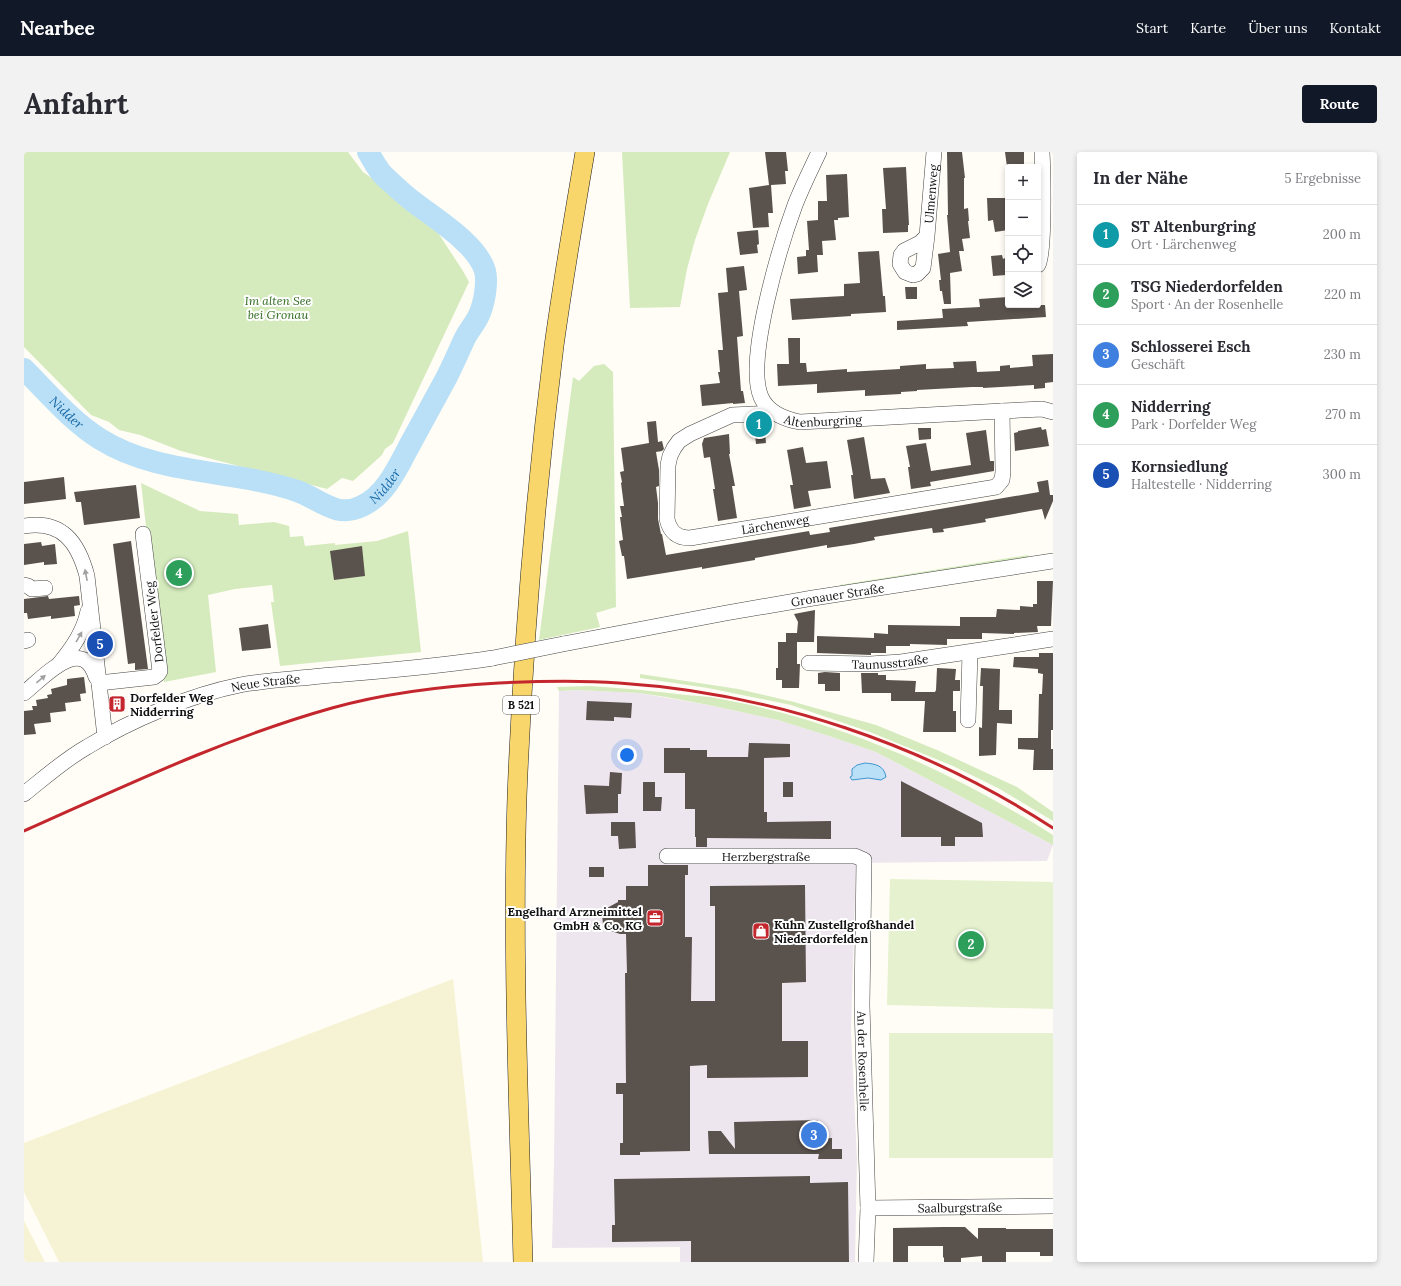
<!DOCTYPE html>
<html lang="de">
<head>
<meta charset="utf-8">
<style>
	body { margin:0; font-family:Lora,serif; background:#f2f2f3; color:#2b2b33 }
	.controls { position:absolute; right:12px; top:12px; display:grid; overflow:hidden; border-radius:4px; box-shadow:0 2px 6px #0003 }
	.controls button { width:36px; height:36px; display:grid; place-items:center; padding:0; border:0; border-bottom:1px solid #e1e1e2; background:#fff; color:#2b2b33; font:20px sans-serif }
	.you { position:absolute; left:603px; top:603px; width:14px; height:14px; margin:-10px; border:3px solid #fff; border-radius:50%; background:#1a73e8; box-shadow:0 0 0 6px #1a73e833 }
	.badge { display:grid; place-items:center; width:26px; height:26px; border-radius:50%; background:#111827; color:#fff; font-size:13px; font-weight:700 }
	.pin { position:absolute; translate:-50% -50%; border:2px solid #fff; box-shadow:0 1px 4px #0006 }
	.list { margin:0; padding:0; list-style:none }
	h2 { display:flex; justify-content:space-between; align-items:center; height:52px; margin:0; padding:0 16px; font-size:17px }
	h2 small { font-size:13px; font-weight:400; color:#7c7c81 }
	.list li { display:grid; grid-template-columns:26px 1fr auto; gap:12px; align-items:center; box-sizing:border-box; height:60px; padding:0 16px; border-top:1px solid #e1e1e2 }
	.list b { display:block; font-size:15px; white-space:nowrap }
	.list p { margin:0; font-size:13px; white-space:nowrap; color:#7c7c81 }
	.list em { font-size:13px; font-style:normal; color:#7c7c81 }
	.icon { flex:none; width:22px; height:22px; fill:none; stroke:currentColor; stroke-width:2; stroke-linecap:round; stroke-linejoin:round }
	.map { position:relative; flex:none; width:1029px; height:1110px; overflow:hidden; border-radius:4px }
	header { display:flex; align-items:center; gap:24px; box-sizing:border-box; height:56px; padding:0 20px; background:#111827; color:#fff }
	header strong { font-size:19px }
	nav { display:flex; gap:22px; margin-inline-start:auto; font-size:14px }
	.intro { display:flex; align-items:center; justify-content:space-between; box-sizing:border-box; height:96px; padding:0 24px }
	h1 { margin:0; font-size:28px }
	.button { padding:10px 18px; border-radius:4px; background:#111827; color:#fff; font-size:14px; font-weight:700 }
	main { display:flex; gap:24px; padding:0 24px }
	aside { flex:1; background:#fff; border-radius:4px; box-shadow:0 2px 6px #0003 }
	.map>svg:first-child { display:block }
	.industrial { fill:#eee6ef }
	.farmland { fill:#f6f3d4 }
	.green { fill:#d5ebbd }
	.pitch { fill:#e6f2cf }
	.water { fill:#b9e0f7; stroke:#3f96cf }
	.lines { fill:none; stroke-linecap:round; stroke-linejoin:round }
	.river { stroke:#b9e0f7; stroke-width:22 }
	.building { fill:#5a524d }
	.minor-casing { stroke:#444; stroke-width:16 }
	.major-casing { stroke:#222; stroke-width:20 }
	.minor { stroke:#fff; stroke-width:15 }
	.major { stroke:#f9d66b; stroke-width:19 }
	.rail { stroke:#c4262e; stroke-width:3 }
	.minor-bridge-casing { stroke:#444; stroke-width:16; stroke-linecap:butt }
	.minor-bridge { stroke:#fff; stroke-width:15 }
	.oneway { fill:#a0a0a0 }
	.labels { text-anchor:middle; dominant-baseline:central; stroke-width:4; stroke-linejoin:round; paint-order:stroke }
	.shield { fill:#fff; stroke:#585858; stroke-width:1 }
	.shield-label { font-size:11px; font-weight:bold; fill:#111 }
	.street-label { font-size:12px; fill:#111; stroke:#fff }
	.park-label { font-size:12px; font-style:italic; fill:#2f6b1f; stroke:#fff }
	.poi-label { font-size:12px; font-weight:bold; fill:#111; stroke:#fff; text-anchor:start }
	.water-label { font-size:13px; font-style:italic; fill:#1768a6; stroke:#fff }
</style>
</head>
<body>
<header>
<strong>Nearbee</strong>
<nav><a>Start</a><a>Karte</a><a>Über uns</a><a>Kontakt</a></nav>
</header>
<div class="intro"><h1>Anfahrt</h1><a class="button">Route</a></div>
<main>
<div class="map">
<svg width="1029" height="1110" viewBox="0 0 1029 1110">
	<rect width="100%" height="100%" fill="#fffdf5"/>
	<polygon class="industrial" points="553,538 615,541 690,554 754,568 805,584 852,600 1029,693 1023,709 832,711 827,879 833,1007 831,1110 656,1110 656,1095 528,1096 530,1011 535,539"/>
	<g class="farmland">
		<polygon points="429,827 459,1110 35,1110 0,1040 0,991"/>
		<polygon points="0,1069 21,1110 0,1110"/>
	</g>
	<g class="green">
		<polygon points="0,0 324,0 339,20 405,67 439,119 445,130 369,291 361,297 358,303 329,329 318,326 303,337 157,299 116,283 95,278 85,270 67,263 0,195"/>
		<polygon points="598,0 706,0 684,52 671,88 663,117 656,155 606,156"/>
		<polygon points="580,212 589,220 592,455 572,461 576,475 515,488 549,225 555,229 570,214"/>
		<polygon points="117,331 176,359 214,362 215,373 250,370 265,374 266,385 279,384 281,394 311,391 311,393 353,389 384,379 397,500 256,514 247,450 250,450 248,433 211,437 184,443 192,520 140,530"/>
		<polygon points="1004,403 1006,408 818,436 816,433"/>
		<polygon points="616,522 714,537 770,550 852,573 913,598 993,635 1029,660 1029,669 974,636 929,614 846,580 767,553 684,536 616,526"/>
		<path d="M566,534C598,536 630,539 662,543C670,544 678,544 686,545C809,566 925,617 1029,683V693L852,600L805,584L754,568L690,554L642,545L615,541L553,538L535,539L533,535Z"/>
	</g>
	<g class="pitch">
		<polygon points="866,727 1029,730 1029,857 863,853"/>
		<rect x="865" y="881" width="164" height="125"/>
	</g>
	<path class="water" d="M841,611C851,612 860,613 862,625L857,628L844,626L828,628L826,625L828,624V617L833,613Z"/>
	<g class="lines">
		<path class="river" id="s1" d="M0,217C24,241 47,269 76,287C135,324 209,317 273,339C296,347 312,367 338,354C364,342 376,310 389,287C399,269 409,250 419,232C427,218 433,203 440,188C444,179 451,172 455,163C460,152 464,131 461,119C454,93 412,67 391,51C380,43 370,33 360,24C353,17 349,8 344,0"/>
	</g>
	<g class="building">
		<polygon points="741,0 762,0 764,19 761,19 762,32 747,33 749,61 744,61 745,75 729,76 725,36 745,33"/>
		<polygon points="923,0 938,0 941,26 940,26 940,57 944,56 945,69 944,69 946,86 938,87 940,99 935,99 938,119 926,121 927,152 920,152 918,139 916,139 915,128 917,128 914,102 926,100 923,63 924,63"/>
		<polygon points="981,0 1000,0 1000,15 983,15"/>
		<polygon points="882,15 885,73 884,73 884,80 859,81 858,57 862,57 859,16"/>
		<polygon points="823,22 825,65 814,66 814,68 810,68 812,88 798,89 799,103 793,103 794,120 774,122 773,105 782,104 782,98 785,98 783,69 794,68 794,49 803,49 802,23"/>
		<polygon points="963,46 984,46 984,78 971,80 969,68 964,69"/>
		<polygon points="734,78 735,92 733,93 734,101 716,103 713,80"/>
		<polygon points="855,99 859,144 861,144 862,160 827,162 827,164 768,168 766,147 820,144 820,132 836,131 834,100"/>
		<polygon points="978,103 979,107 981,106 982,123 969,124 967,104"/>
		<polygon points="720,114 723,138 715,139 719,184 713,185 717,239 719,239 721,251 709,252 709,251 678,254 676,233 696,231 694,220 696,220 694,198 699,198 694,141 704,140 702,116"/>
		<polygon points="881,135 893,135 893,147 882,147"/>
		<polygon points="984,145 984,153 1021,153 1022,165 943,170 944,174 873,178 873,169 919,166 918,157 956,155 955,147"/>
		<polygon points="764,186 776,186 776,211 782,211 783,220 823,217 823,220 876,217 876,214 902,212 902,217 930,216 929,210 952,209 953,220 976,219 976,214 986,213 986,216 1009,214 1008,203 1029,202 1029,230 1021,231 1021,236 1010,237 1010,233 959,236 959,235 948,235 893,238 893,239 877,240 877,242 841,244 841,238 793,241 793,232 754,234 753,212 765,212"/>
		<polygon points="632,269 634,290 638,289 640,297 638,299 632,300 635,318 635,334 632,335 634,351 634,367 637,382 638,382 642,403 785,379 786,383 806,380 805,376 1015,340 1013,330 1024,328 1026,343 1029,343 1029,349 1021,368 1018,357 1006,359 961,367 962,370 919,377 920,380 909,381 908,376 850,385 851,388 830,392 803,396 803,393 731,406 731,408 678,417 678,415 603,427 600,404 598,404 595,389 599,388 596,365 598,365 596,354 600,354 597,331 598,330 596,320 600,319 597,296 625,291 623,270"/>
		<polygon points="740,270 742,291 732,292 730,271"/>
		<polygon points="1017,275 1018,278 1022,277 1025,294 991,299 990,281 994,280 994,279"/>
		<polygon points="894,276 907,276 907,287 895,288"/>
		<polygon points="962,278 966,309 970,309 970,319 906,330 907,334 887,337 884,315 886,315 882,294 902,291 907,319 947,313 942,281"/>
		<polygon points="705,282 706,302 705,302 711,334 708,334 713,366 694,369 689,337 691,337 686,305 680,306 678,292 680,286"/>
		<polygon points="840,285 847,327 861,326 866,341 830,347 827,323 829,323 823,288"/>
		<polygon points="779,295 782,311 803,309 807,336 784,339 787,354 770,357 766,333 769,333 763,298"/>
		<polygon points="40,325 42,347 0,352 0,330"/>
		<polygon points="112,333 116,366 60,373 57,350 52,350 50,340"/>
		<polygon points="107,389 124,517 111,518 111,511 104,512 89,392"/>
		<polygon points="17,390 18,394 31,392 33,412 20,413 20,410 0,413 0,392"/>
		<polygon points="338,394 341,424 310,428 306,399"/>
		<polygon points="1013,429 1029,429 1027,474 1013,474 1014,480 990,481 990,482 958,481 958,487 923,487 923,493 886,492 886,494 862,494 862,501 847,501 847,503 793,501 793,484 850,486 850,481 864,482 864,473 936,474 936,465 972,465 973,457 996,458 996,454 1009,455 1009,452 1013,452"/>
		<polygon points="24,444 25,447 55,444 56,453 50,454 51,464 27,467 27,464 4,467 3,461 0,461 0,447"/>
		<polygon points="791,458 790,490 773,490 773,512 776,512 775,536 758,536 758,528 752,528 752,516 754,516 754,490 762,490 762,481 773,481 774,470 770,462"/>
		<polygon points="244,472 247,496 218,499 215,476"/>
		<polygon points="1015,501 1029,501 1029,578 1027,578 1027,597 1029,597 1029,618 1009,618 1010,598 994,597 994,586 1014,586 1015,542 1018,542 1019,522 1014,521 1014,517 989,515 990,505 1015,505"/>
		<polygon points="913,516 932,517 931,528 936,528 936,539 929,539 929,559 932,559 932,580 899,580 901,549 867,549 867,541 838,541 837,521 854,521 854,523 862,523 862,528 892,529 891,540 911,540 912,538"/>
		<polygon points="957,516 976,517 975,558 988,558 988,572 973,571 972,603 955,604 955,575 958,576 959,534 956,534"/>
		<polygon points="801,520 816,521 816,539 801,539 801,532 794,532 794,521"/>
		<polygon points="60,525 62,541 56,542 57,549 41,551 42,559 26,561 27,570 10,572 12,582 0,583 0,559 9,558 8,554 13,554 12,548 24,546 23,543 28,542 27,537 43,533 43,527"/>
		<polygon points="563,549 608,551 607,566 590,565 590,569 562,568"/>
		<polygon points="725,591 766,592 766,605 740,606 740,660 743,660 743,670 807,669 807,687 683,686 683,695 672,695 672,685 671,685 671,657 661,657 661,621 640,621 640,596 666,596 666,598 683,598 683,605 724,605"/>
		<polygon points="586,620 598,621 597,642 594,642 594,661 562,662 560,633 585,634"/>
		<polygon points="877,629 958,671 959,685 931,685 931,694 917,694 917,685 877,685"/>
		<polygon points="619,630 631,630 631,645 638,645 637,659 619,659"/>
		<rect x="759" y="630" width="10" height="15"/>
		<polygon points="587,670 611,670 612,696 595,697 594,684 587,684"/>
		<polygon points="624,713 664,713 664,723 661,723 661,785 668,785 667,849 691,849 691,754 686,754 686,734 781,733 782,830 758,831 758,889 784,889 784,925 683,926 683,913 666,914 666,999 616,1000 616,1003 596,1003 596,991 599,991 599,942 592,942 592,931 602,931 601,821 603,821 602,782 596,782 584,778 579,772 578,763 583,756 594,750 594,748 602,748 602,734 624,734"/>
		<rect x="565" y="715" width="15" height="10"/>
		<polygon points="794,968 794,987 808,986 808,997 818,997 818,1007 794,1007 795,1002 685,1002 684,979 697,979 711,997 710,970"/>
		<polygon points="786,1024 786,1031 824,1030 825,1110 667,1110 667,1089 588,1090 588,1073 591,1073 590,1027"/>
		<polygon points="919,1075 941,1075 954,1087 954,1076 982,1076 982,1077 1029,1077 1029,1104 1016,1104 1016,1100 982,1100 982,1110 958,1110 958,1104 937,1106 937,1110 920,1110 920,1105 919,1106 919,1094 884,1094 884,1110 869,1110 869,1076"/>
	</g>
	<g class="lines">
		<g class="minor-casing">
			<g id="minor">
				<path id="s2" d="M795,0C787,17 778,35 771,53C757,91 721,208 737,245C744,261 760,267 776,270L978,259L1018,257L1029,260"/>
				<path id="s3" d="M903,84L896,91L880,99L877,103L876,112L881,120L889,123L893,122L899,116L903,84L910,0"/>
				<path d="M1014,113C1021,103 1019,18 1018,0"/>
				<path id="s4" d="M750,261L708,263L666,282L655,289L650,296L646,304L644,313L643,367C646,380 653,386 666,386L972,335L978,328L979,320L978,259"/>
				<path d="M0,374C38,368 54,390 63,424L81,585"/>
				<polyline points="0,433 4,434 8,437 21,436"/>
				<polyline points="0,489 4,488"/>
				<path id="s5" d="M539,492L702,461L789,446L1029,409"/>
				<path d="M36,511C49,495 60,479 64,459"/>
				<path id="s6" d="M785,511L846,512L877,510L1029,487"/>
				<polyline points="75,531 130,525 134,522 136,519 119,382"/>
				<path d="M0,541C19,526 58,481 72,525"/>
				<polyline points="944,568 946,501"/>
				<path id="s7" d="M0,642C20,626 40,608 63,595C107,568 166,543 216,533C243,528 271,527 297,524C355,519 412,515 469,506"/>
				<path id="s8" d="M643,704H831L840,708L838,853L844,1056L842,1110"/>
				<path id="s9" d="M844,1056L1029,1054"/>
			</g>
		</g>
		<g class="major-casing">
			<path id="major" d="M499,1110C495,955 488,800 493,645C499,494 511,344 530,194C539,129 550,64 561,0"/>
		</g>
		<use href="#minor" class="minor"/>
		<use href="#major" class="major"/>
		<path class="rail" d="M0,679C101,634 201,586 308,556C362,541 419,534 475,531C515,529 555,528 595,531C748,541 900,592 1029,676"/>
		<g class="minor-bridge-casing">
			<polyline id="minor-bridge" points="469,506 539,492"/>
		</g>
		<use href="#minor-bridge" class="minor-bridge"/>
	</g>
	<defs><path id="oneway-solid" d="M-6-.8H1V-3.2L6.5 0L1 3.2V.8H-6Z"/></defs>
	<g class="oneway">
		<use href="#oneway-solid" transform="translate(62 423) rotate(-101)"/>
		<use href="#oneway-solid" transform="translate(55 485) rotate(-60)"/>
		<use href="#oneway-solid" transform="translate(17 527) rotate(-40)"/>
	</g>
	<defs>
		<g id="building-square" transform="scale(0.9)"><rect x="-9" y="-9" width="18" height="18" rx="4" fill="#c4262e" stroke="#fff"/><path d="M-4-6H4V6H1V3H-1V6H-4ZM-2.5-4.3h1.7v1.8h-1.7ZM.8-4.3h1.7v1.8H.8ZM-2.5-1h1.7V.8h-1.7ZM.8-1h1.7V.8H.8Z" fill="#fff"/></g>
		<g id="office-square" transform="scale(0.9)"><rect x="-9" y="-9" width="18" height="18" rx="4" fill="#c4262e" stroke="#fff"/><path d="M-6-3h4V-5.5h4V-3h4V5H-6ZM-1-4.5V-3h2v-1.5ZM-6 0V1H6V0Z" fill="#fff"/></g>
		<g id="shop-square" transform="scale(0.9)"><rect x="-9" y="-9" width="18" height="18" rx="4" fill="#c4262e" stroke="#fff"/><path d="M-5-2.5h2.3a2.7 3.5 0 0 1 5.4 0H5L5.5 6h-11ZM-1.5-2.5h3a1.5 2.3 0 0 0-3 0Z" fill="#fff"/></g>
	</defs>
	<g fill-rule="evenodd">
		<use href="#building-square" x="93" y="552"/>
		<use href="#office-square" x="631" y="766"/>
		<use href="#shop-square" x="737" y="779"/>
	</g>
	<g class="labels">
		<rect class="shield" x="479" y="544" width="36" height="18" rx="3"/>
		<g class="shield-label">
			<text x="497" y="553">B 521</text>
		</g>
		<g class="street-label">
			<text stroke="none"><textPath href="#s3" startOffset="147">Ulmenweg</textPath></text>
			<text stroke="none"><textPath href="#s2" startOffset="327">Altenburgring</textPath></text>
			<text stroke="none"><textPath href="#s4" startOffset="301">Lärchenweg</textPath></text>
			<text stroke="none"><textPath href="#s5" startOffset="279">Gronauer Straße</textPath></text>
			<text transform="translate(130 470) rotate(-97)">Dorfelder Weg</text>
			<text stroke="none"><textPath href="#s6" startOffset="81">Taunusstraße</textPath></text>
			<text stroke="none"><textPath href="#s7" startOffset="270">Neue Straße</textPath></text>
			<text stroke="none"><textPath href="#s8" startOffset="99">Herzbergstraße</textPath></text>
			<text stroke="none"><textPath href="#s8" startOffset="399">An der Rosenhelle</textPath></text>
			<text stroke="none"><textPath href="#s9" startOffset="92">Saalburgstraße</textPath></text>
		</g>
		<g class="park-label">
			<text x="254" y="148">Im alten See<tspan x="254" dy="14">bei Gronau</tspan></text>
		</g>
		<g class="poi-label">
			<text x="106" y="545">Dorfelder Weg<tspan x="106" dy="14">Nidderring</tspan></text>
			<text x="618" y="759" text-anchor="end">Engelhard Arzneimittel<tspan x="618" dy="14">GmbH &amp; Co. KG</tspan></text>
			<text x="750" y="772">Kuhn Zustellgroßhandel<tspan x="750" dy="14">Niederdorfelden</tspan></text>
		</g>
		<g class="water-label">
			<text stroke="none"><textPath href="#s1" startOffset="61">Nidder</textPath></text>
			<text stroke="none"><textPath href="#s1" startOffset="409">Nidder</textPath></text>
		</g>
	</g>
</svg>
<div class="controls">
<button>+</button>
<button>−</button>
<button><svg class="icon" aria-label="locate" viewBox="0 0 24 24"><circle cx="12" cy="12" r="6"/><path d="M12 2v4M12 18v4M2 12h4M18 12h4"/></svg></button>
<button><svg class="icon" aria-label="layers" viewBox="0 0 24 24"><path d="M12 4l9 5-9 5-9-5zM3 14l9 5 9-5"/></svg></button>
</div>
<div class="you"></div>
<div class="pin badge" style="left:735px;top:272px;background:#0f9aa8">1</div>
<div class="pin badge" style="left:947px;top:792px;background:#2e9e5b">2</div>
<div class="pin badge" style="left:790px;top:983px;background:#3f7fe0">3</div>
<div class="pin badge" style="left:155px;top:421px;background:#2e9e5b">4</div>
<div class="pin badge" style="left:76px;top:492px;background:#1a4fb4">5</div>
</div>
<aside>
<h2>In der Nähe<small>5 Ergebnisse</small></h2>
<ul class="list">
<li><span class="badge" style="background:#0f9aa8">1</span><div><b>ST Altenburgring</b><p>Ort · Lärchenweg</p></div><em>200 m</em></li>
<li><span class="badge" style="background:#2e9e5b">2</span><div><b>TSG Niederdorfelden</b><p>Sport · An der Rosenhelle</p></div><em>220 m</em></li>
<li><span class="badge" style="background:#3f7fe0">3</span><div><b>Schlosserei Esch</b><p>Geschäft</p></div><em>230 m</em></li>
<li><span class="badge" style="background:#2e9e5b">4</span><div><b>Nidderring</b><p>Park · Dorfelder Weg</p></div><em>270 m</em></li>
<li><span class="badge" style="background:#1a4fb4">5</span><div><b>Kornsiedlung</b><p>Haltestelle · Nidderring</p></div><em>300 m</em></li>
</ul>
</aside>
</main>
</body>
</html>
